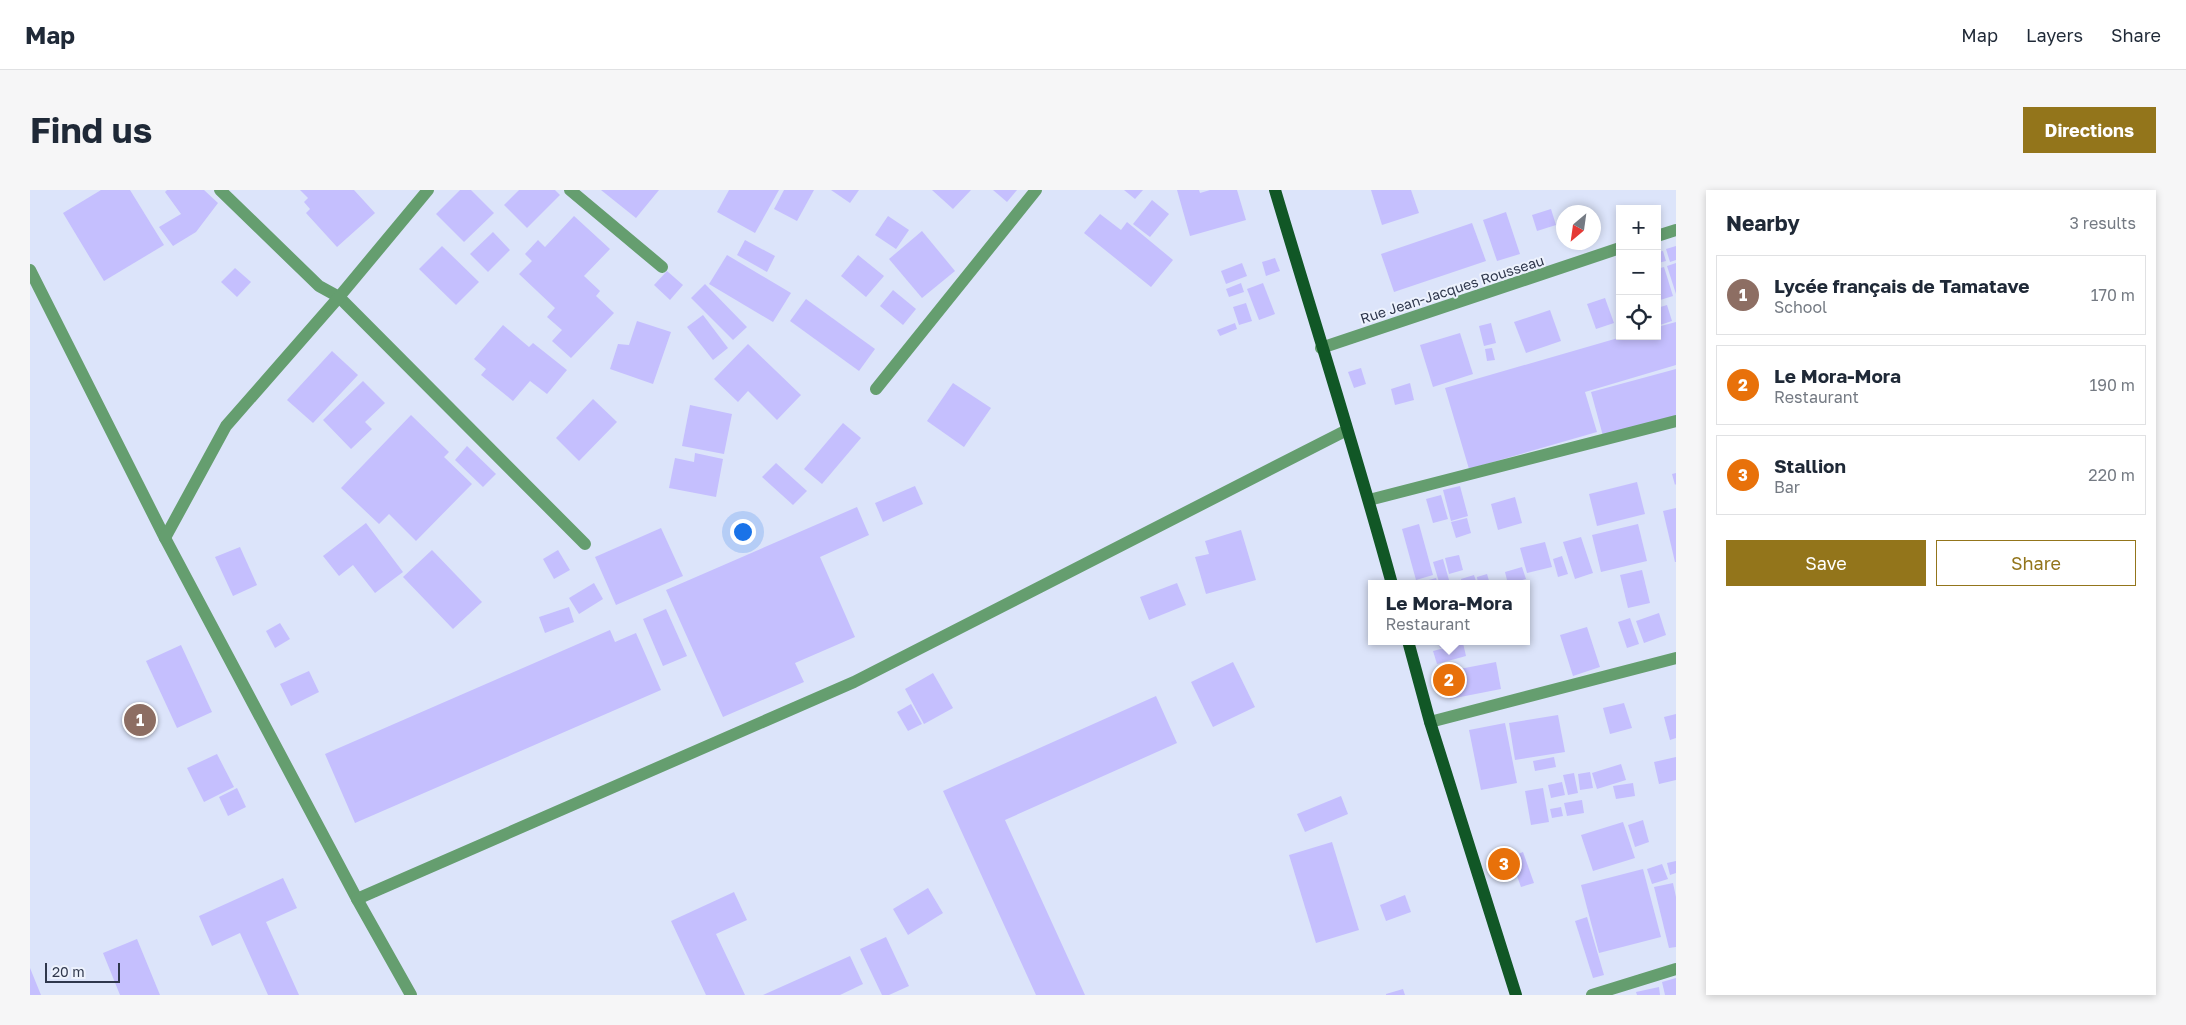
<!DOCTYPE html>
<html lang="en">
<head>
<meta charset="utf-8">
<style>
	body { margin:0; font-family:"Golos Text",sans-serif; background:#f6f6f7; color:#1f2937 }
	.controls { position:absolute; right:15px; top:15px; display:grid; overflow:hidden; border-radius:0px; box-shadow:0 2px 8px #0003 }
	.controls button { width:45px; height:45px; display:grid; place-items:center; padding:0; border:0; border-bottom:1px solid #e0e1e3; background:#fff; color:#1f2937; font:25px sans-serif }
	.compass { position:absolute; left:1526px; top:15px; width:45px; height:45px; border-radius:50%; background:#fff; box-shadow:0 2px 8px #0003; rotate:209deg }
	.scale { position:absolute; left:15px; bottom:12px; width:75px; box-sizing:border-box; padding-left:5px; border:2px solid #2f374c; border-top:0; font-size:14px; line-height:18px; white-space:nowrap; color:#2f374c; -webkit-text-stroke:4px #edf2fd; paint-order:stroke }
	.you { position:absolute; left:712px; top:341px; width:18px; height:18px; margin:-12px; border:4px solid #fff; border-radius:50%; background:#1a73e8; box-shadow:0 0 0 8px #1a73e833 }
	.badge { display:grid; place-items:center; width:32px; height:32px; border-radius:50%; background:#93751b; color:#fff; font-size:16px; font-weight:700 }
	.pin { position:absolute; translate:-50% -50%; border:2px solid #fff; box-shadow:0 1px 5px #0006 }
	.popup { position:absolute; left:1338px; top:390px; width:162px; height:65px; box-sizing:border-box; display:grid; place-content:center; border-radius:0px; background:#fff; filter:drop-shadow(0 1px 4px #0005); font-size:16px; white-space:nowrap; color:#747a83 }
	.popup b { font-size:19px; color:#1f2937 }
	.popup::after { content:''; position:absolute; left:50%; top:100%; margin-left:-10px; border:10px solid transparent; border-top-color:#fff }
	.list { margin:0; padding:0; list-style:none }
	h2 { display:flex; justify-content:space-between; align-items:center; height:65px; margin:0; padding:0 20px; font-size:21px }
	h2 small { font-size:16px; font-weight:400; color:#747a83 }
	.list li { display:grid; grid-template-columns:32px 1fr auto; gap:15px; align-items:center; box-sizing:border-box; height:80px; margin:0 10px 10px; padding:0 10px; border:1px solid #e0e1e3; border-radius:0px }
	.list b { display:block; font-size:19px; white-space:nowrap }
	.list p { margin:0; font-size:16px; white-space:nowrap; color:#747a83 }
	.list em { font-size:16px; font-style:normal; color:#747a83 }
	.actions { display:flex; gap:10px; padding:15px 20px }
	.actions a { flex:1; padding:11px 0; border:1px solid #93751b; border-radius:0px; text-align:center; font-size:18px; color:#93751b }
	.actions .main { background:#93751b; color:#fff }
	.icon { flex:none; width:28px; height:28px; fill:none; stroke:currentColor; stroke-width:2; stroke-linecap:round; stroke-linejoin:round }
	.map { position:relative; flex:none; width:1646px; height:805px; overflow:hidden; border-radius:0px }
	header { display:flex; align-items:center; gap:30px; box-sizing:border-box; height:70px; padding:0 25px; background:#fff; border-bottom:1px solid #e0e1e3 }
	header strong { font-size:24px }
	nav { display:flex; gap:28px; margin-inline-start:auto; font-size:18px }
	.intro { display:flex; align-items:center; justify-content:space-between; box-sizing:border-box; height:120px; padding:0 30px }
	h1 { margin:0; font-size:35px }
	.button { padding:12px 22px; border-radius:0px; background:#93751b; color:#fff; font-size:18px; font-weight:700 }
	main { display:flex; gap:30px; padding:0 30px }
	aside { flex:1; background:#fff; border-radius:0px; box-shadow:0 2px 8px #0003 }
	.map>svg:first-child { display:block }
	.building { fill:#c5bffe }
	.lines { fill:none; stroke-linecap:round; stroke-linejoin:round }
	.minor { stroke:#659e6f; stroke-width:12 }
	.major { stroke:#115726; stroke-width:12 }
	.labels { text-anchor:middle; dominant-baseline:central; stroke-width:4; stroke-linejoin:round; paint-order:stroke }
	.street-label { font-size:14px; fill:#2f374c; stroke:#edf2fd }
</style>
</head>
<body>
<header>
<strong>Map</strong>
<nav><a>Map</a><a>Layers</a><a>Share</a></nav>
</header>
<div class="intro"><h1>Find us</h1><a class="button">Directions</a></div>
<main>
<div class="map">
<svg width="1646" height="805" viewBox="0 0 1646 805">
	<rect width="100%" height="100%" fill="#dce4fa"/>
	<g class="building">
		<polygon points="71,0 100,0 134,55 74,91 33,23"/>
		<polygon points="137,0 174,0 188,13 166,42 143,56 129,37 151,24 135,2"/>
		<polygon points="270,0 324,0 345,23 307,57 276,23 280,19 274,12 278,8"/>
		<polygon points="430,0 441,0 464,23 434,52 406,24"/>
		<polygon points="489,0 525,0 530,5 497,38 474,15"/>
		<polygon points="571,0 629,0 606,28"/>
		<polygon points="699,0 749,0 725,43 687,22"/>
		<polygon points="754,0 784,0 767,31 744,19"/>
		<polygon points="801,0 829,0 820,13"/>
		<polygon points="902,0 941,0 923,19"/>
		<polygon points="963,0 987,0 977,12"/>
		<polygon points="1094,0 1113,0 1105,9"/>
		<polygon points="1147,0 1169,0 1170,3 1180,0 1207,0 1216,30 1160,46"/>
		<polygon points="1341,0 1381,0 1389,23 1352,35"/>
		<polygon points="1122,10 1139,24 1120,47 1103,34"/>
		<polygon points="1521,19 1526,35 1507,41 1502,25"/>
		<polygon points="1476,22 1490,64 1467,71 1453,30"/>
		<polygon points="1070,24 1091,40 1097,32 1143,70 1121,97 1054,43"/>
		<polygon points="544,26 580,59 554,86 570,101 566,106 584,123 541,168 522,151 532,140 517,127 525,118 489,84 502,71 495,64 508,50 515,57"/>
		<polygon points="858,26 879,40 866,59 845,45"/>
		<polygon points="1442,33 1456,71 1364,102 1351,64"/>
		<polygon points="892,41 925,81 892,108 859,69"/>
		<polygon points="463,42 480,60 458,82 440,64"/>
		<polygon points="715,50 745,66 737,82 707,65"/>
		<polygon points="412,56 449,92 426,115 389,79"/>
		<polygon points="1646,56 1646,70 1640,72 1636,59"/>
		<polygon points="1633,61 1636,71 1628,73 1627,62"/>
		<polygon points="697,65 761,103 743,132 679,94"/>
		<polygon points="828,65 854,86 836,107 811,86"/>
		<polygon points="1245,68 1250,81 1236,86 1232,72"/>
		<polygon points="1212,73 1217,86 1196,94 1191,81"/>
		<polygon points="1646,73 1646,104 1637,76"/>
		<polygon points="1634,77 1643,106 1627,111 1627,79"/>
		<polygon points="205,78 221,92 207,107 191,92"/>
		<polygon points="637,81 653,95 640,110 624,95"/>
		<polygon points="1211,93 1214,102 1199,107 1196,99"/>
		<polygon points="1233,93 1245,124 1229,130 1217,99"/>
		<polygon points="675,94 717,137 703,150 661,108"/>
		<polygon points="863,100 886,119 873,135 850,116"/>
		<polygon points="1575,108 1584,133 1566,139 1557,114"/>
		<polygon points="776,109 845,159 829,181 760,131"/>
		<polygon points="1216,113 1222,131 1209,135 1203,117"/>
		<polygon points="1637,115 1642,131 1627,136 1627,118"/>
		<polygon points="1520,120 1531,151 1496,163 1484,132"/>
		<polygon points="673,125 698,158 683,170 657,137"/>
		<polygon points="607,131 641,142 623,194 580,179 588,154 599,155"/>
		<polygon points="1646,132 1646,175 1555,202 1567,242 1439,279 1415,198 1595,146 1627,146 1627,137"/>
		<polygon points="1205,133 1207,139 1190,146 1187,140"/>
		<polygon points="1461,133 1466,153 1454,156 1449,136"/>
		<polygon points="473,135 499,157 503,153 537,180 517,204 500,191 483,211 451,185 456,179 444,169"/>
		<polygon points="1430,143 1443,184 1403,197 1390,155"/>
		<polygon points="718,154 771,205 747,230 718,201 708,212 684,189"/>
		<polygon points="1462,158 1465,170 1457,171 1455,159"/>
		<polygon points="302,161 328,185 283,233 257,210"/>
		<polygon points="1331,178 1336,194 1324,198 1318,182"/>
		<polygon points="1646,179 1646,226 1573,246 1561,202"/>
		<polygon points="333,191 355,213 335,232 342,239 321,259 293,230"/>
		<polygon points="923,193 961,218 934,257 897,231"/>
		<polygon points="1380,193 1384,210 1365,215 1361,199"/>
		<polygon points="563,209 587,232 549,271 526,248"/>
		<polygon points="660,215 702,224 694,264 652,256"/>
		<polygon points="381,225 419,262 414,267 442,294 386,351 359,324 349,334 311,298"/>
		<polygon points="813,233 831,248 792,294 774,279"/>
		<polygon points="437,256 466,284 453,297 425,270"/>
		<polygon points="665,263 693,269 686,307 639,298 645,268 664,272"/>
		<polygon points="746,273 777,301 763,315 732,287"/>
		<polygon points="1646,283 1646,294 1645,295 1642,284"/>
		<polygon points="1607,292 1615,324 1567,336 1559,304"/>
		<polygon points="885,296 893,314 853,332 845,313"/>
		<polygon points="1430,296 1438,326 1421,331 1413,300"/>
		<polygon points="1411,305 1418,329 1403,333 1396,309"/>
		<polygon points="1485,307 1492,333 1468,340 1461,314"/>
		<polygon points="827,317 839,345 790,367 825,447 765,473 774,492 693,527 636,400"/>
		<polygon points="1646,318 1646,372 1645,372 1633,321"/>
		<polygon points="1437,328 1441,343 1426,348 1421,332"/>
		<polygon points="336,333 373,382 345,403 323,375 309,386 293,366"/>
		<polygon points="1389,334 1403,385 1386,390 1372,339"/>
		<polygon points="1608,334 1617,371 1571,382 1562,345"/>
		<polygon points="631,338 653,386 586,415 565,367"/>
		<polygon points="1211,340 1226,390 1176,404 1165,367 1179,364 1175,351"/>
		<polygon points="1551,347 1563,383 1545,389 1533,352"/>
		<polygon points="1515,352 1522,377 1497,383 1490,358"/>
		<polygon points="210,357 227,395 203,406 185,367"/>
		<polygon points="402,360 452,412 423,439 373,387"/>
		<polygon points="528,360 540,380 524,389 513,369"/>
		<polygon points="1429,365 1433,380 1419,384 1415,368"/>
		<polygon points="1532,366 1538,384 1528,387 1523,369"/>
		<polygon points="1413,369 1419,390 1409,392 1403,372"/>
		<polygon points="1492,377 1496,389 1478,394 1475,382"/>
		<polygon points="1612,380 1620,413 1598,418 1590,385"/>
		<polygon points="1457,384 1460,394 1448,394 1447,387"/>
		<polygon points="1444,385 1447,394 1432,394 1431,389"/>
		<polygon points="1406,388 1408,394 1388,394 1388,393"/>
		<polygon points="564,393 573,409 549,424 539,408"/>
		<polygon points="1147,393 1156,415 1119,430 1110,407"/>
		<polygon points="539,417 544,432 515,443 509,427"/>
		<polygon points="636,419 657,466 633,476 613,429"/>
		<polygon points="1629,423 1636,445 1614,453 1606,431"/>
		<polygon points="1600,428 1609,454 1597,458 1588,432"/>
		<polygon points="250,433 260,449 245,458 236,441"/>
		<polygon points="1557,437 1570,477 1543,486 1530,445"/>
		<polygon points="580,440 585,452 606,443 631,500 325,633 295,564"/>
		<polygon points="1408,451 1425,451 1426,453 1410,458"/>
		<polygon points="1433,453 1436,466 1407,474 1403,461"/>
		<polygon points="151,455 182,522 147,538 116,471"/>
		<polygon points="1203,472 1225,517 1183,537 1161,492"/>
		<polygon points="1466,472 1471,499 1420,509 1414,482"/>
		<polygon points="279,481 289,502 261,516 250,494"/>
		<polygon points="903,483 923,518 894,534 875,499"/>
		<polygon points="1126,506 1147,553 975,630 1055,805 1006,805 913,601"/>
		<polygon points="1594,513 1602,538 1580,544 1573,518"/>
		<polygon points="881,514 892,534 878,541 867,522"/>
		<polygon points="1646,524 1646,548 1640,550 1634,527"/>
		<polygon points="1528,525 1535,562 1485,570 1479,533"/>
		<polygon points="1475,533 1487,593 1451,600 1439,540"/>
		<polygon points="187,564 204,597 174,612 157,578"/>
		<polygon points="1524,567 1526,577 1505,581 1503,571"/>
		<polygon points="1646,567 1646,590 1629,594 1624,572"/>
		<polygon points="1591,574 1596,590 1567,599 1562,583"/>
		<polygon points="1560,582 1563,598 1550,600 1548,584"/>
		<polygon points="1544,583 1548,603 1538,605 1533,585"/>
		<polygon points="1532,592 1535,605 1521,608 1518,595"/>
		<polygon points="1603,593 1605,606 1586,609 1583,596"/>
		<polygon points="207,598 216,617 198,626 189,607"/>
		<polygon points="1513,598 1519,632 1501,635 1495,601"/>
		<polygon points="1311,606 1318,624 1275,642 1267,624"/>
		<polygon points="1552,610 1554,623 1537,626 1534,613"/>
		<polygon points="1531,617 1533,626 1522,628 1520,619"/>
		<polygon points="1613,630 1619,652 1605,657 1598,635"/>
		<polygon points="1593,632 1605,668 1563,681 1551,645"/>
		<polygon points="1302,652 1329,740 1286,753 1259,665"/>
		<polygon points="1493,662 1504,693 1491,697 1480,667"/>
		<polygon points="1646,671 1646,683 1640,685 1637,673"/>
		<polygon points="1632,674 1638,689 1622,694 1617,679"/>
		<polygon points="1613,679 1631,747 1569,763 1551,695"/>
		<polygon points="253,688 267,718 236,732 269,805 238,805 210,743 182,756 169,726"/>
		<polygon points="1643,693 1646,707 1646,757 1639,758 1624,697"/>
		<polygon points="898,698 913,723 878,745 863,719"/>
		<polygon points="704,702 717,730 686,744 715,805 676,805 641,731"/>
		<polygon points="1375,705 1381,722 1356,731 1350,715"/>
		<polygon points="1557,727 1574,785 1563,788 1545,731"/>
		<polygon points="856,747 879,796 859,805 852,805 830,759"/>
		<polygon points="107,749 130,805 90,805 73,763"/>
		<polygon points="820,766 833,794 810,805 733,805"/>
		<polygon points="0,778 11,805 0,805"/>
		<polygon points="1646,788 1646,805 1635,805 1632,792"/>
		<polygon points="1629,797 1630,805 1607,805 1606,802"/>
		<polygon points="1373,799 1375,805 1356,805 1356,804"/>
	</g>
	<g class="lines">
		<g class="minor">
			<polyline points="190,0 289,96 309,107 555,354"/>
			<polyline points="540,0 632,77"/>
			<polyline points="1627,46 1646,40"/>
			<polyline points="0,80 135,348 327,709 381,805"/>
			<polyline points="1291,158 1590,58"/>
			<polyline points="846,199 1006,0"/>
			<polyline points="1339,310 1646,231"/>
			<polyline points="135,348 196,236 309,107 398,0"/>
			<polyline points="1400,532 1646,468"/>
			<polyline points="327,709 824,492 1317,240"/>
			<polyline points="1562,805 1646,779"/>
		</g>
		<g class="major">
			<path d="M1245,0C1284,131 1326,262 1362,394"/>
			<polyline points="1378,451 1400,532 1486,805"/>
		</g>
	</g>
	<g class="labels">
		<g class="street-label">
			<text transform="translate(1422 99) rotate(-18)">Rue Jean-Jacques Rousseau</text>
		</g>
	</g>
</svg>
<div class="controls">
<button>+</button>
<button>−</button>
<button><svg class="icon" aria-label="locate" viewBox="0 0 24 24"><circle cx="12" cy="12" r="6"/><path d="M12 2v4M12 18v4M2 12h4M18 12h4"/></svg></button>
</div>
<svg class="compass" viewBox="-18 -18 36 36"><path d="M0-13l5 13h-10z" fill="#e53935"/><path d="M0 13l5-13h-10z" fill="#747a83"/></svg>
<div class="scale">20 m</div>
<div class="you"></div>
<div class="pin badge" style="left:110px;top:530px;background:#8d6e63">1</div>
<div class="pin badge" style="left:1419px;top:490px;background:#e8710a">2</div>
<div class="popup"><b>Le Mora-Mora</b>Restaurant</div>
<div class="pin badge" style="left:1474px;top:674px;background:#e8710a">3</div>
</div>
<aside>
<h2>Nearby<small>3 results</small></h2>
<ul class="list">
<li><span class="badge" style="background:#8d6e63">1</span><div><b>Lycée français de Tamatave</b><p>School</p></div><em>170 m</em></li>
<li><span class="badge" style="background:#e8710a">2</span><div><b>Le Mora-Mora</b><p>Restaurant</p></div><em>190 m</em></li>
<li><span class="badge" style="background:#e8710a">3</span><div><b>Stallion</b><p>Bar</p></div><em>220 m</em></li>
</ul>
<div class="actions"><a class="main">Save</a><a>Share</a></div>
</aside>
</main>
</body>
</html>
